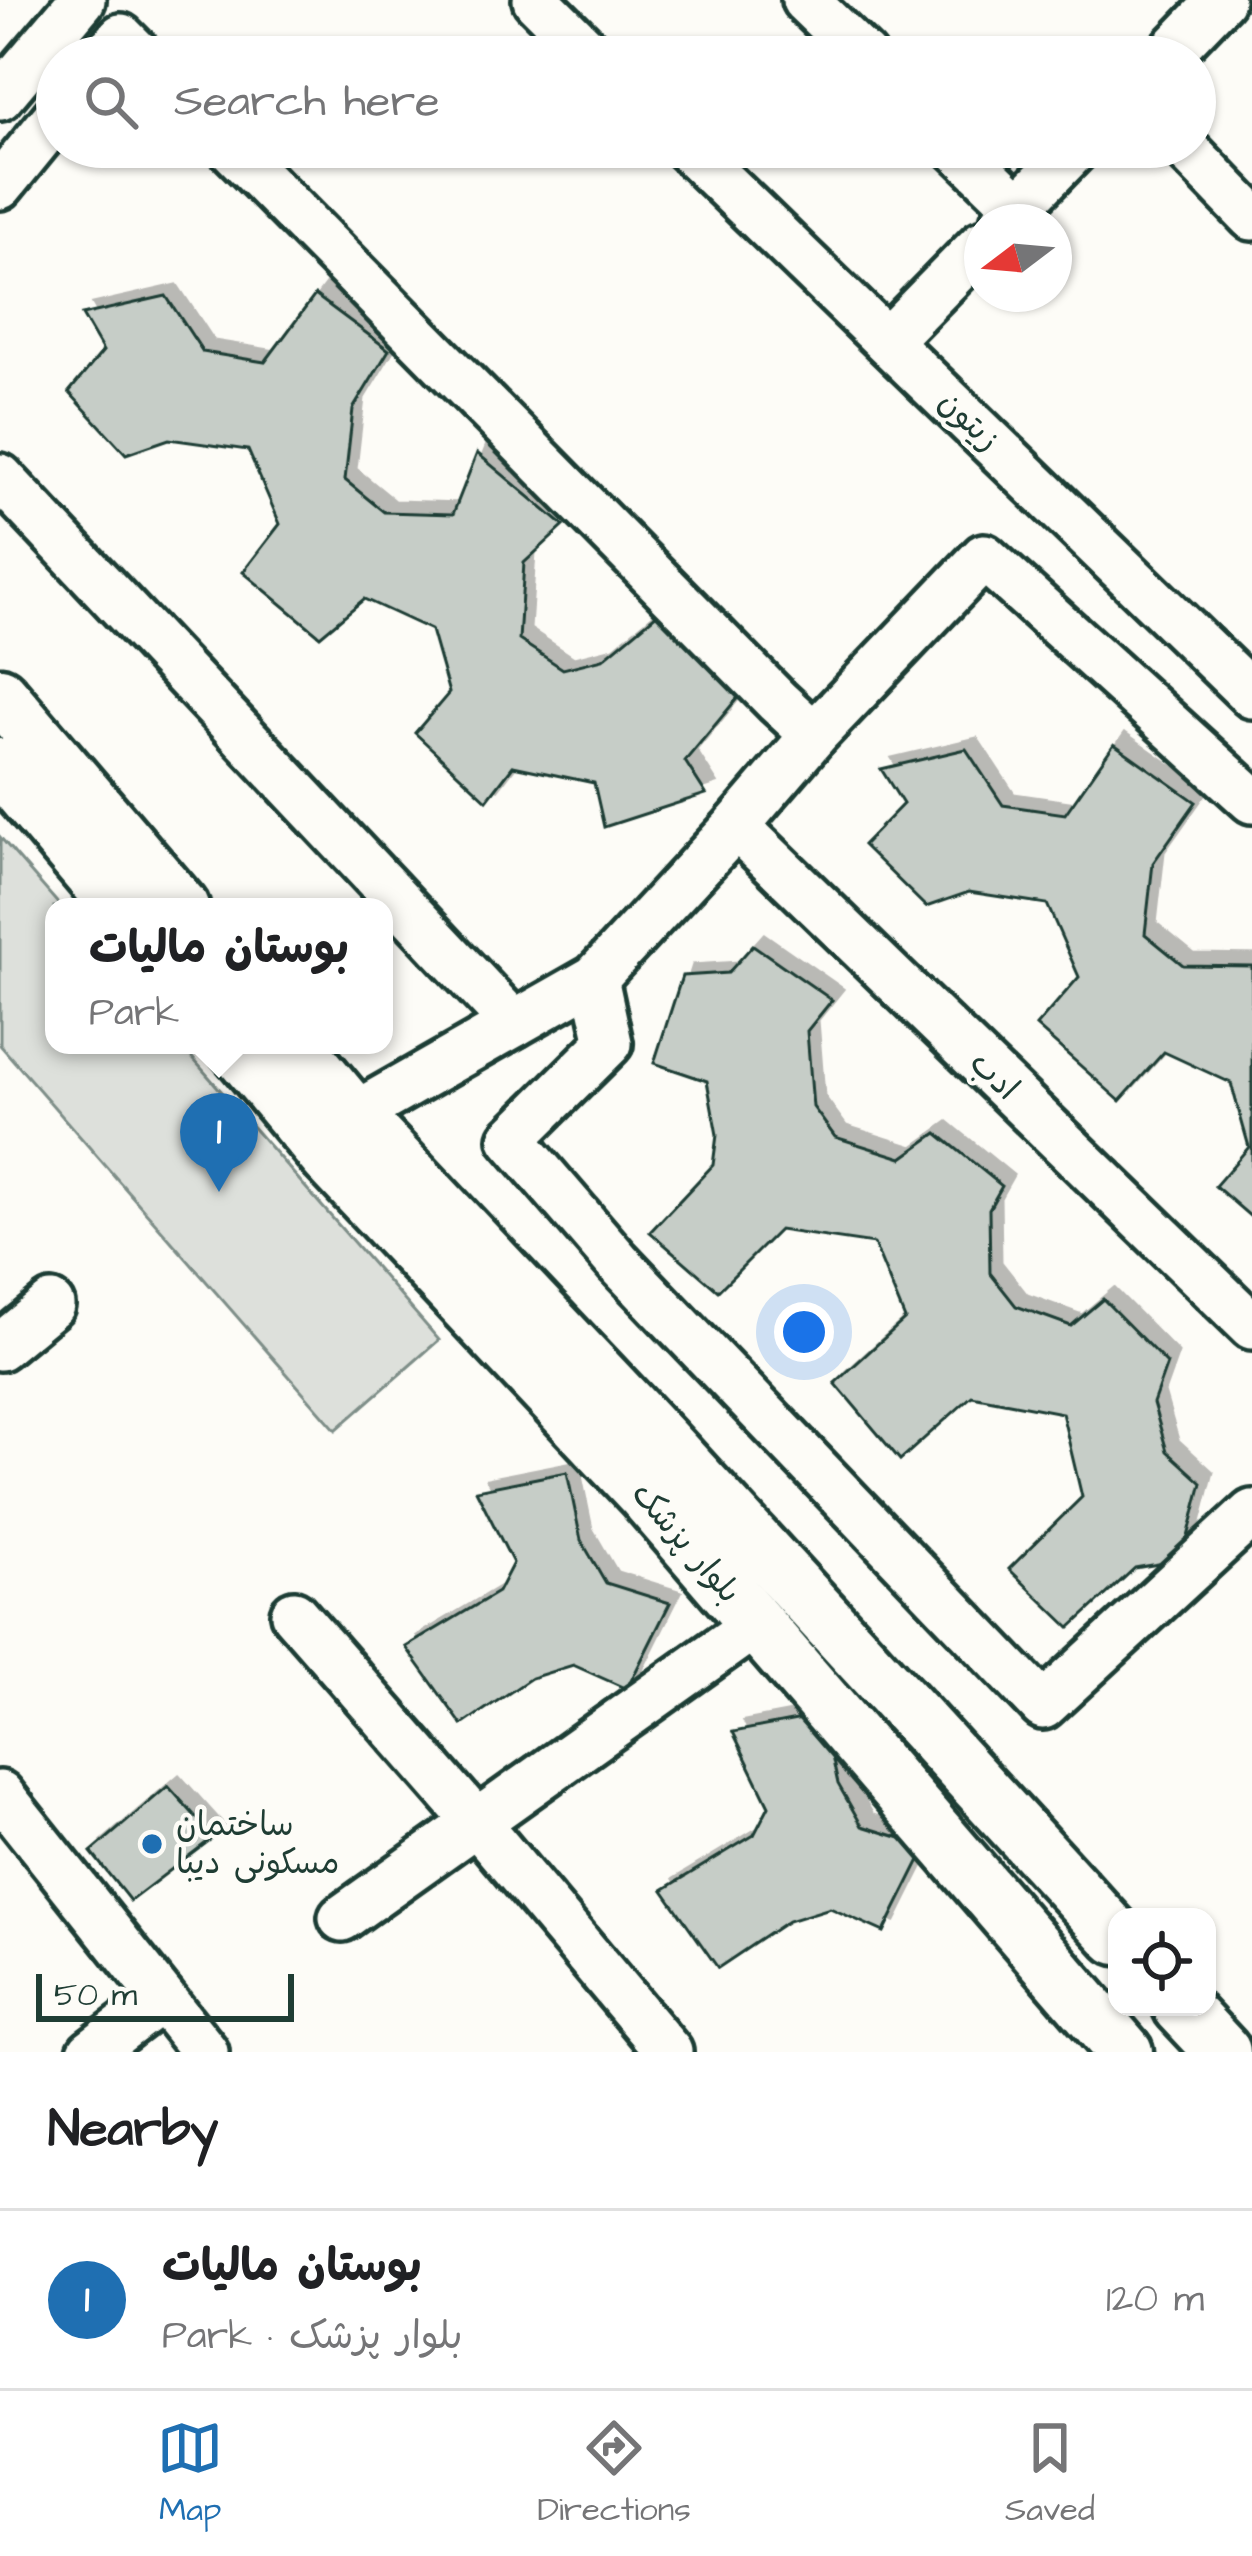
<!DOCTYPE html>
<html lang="en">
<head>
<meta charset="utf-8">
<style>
	body { margin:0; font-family:"Architects Daughter","Playpen Sans Arabic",sans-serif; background:#f2f2f2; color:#202124 }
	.controls { position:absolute; right:36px; bottom:36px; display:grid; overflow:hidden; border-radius:24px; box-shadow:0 3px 9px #0004 }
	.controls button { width:108px; height:108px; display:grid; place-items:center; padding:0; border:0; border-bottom:3px solid #e0e0e0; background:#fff; color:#202124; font:60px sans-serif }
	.compass { position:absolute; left:964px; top:204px; width:108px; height:108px; border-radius:50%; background:#fff; box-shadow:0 3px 9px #0004; rotate:254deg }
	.scale { position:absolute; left:36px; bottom:30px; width:258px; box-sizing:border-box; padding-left:12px; border:6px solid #1f3d34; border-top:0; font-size:33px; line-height:42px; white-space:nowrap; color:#1f3d34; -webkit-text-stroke:9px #fdfcf7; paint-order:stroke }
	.you { position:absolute; left:804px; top:1332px; width:42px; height:42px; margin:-30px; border:9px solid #fff; border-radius:50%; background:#1a73e8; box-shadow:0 0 0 18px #1a73e833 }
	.badge { display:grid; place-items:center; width:78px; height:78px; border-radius:50%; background:#1f6fb2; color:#fff; font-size:39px; font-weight:700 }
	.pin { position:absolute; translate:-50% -99px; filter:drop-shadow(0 3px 6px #0008) }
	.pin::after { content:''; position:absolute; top:63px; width:42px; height:36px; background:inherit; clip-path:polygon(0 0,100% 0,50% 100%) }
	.popup { position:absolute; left:45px; top:898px; width:348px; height:156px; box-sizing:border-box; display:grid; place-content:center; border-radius:24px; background:#fff; filter:drop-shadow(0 3px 9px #0005); font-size:39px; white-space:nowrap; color:#757577 }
	.popup b { font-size:45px; color:#202124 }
	.popup::after { content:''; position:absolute; left:50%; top:100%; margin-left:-24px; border:24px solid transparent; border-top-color:#fff }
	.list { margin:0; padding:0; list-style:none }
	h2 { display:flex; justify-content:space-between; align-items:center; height:156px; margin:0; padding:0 48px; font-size:51px }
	h2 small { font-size:39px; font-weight:400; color:#757577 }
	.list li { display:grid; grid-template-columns:78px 1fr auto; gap:36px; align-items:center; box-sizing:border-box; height:180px; padding:0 48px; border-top:3px solid #e0e0e0 }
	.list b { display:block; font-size:45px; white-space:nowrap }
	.list p { margin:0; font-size:39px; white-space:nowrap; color:#757577 }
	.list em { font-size:39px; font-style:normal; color:#757577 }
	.icon { flex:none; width:66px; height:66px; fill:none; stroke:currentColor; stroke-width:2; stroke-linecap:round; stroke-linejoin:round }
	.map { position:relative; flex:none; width:1252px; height:2052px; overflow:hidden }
	.search { position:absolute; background:#fff; box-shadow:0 3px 9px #0004; left:36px; right:36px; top:36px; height:132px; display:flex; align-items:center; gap:30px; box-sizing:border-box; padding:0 42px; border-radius:66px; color:#757577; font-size:45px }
	.sheet { height:336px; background:#fff }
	nav { display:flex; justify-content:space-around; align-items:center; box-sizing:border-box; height:168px; border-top:3px solid #e0e0e0; background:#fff; font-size:33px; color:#757577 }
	nav a { display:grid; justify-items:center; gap:6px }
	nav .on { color:#1f6fb2 }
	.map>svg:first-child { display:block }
	.green { fill:#dde0db; stroke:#7e8e88; stroke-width:3 }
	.building { fill:#c6cdc7; stroke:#1f3d34; stroke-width:3; filter:url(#shadow) }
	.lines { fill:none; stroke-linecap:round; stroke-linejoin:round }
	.minor-casing { stroke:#1f3d34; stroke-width:54 }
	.major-casing { stroke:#1f3d34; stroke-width:63 }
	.minor { stroke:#fdfcf7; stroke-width:45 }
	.major { stroke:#fdfcf7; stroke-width:54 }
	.poi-dot { fill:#1f6fb2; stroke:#fdfcf7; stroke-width:4.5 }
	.labels { text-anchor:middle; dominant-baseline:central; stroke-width:9; stroke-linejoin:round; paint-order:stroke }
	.street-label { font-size:33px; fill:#1f3d34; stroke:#fdfcf7 }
	.poi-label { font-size:33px; fill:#1f3d34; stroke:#fdfcf7; text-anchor:start }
</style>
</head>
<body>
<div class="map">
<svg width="1252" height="2052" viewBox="0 0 1252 2052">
	<defs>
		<filter id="shadow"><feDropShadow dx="11" dy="-11" stdDeviation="0" flood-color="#0004"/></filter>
	</defs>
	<rect width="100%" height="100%" fill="#fdfcf7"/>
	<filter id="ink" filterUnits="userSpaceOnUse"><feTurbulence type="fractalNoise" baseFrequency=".00833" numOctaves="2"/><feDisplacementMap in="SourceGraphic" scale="24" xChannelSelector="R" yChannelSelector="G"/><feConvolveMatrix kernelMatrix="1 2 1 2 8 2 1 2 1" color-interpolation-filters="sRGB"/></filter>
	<g filter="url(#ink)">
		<polygon class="green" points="0,837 61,907 54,907 54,1045 181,1045 439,1340 336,1430 0,1045"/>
		<g class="building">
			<polygon points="315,295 389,350 353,409 345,480 384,512 453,514 477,453 564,526 524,563 519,640 563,669 603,659 664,608 745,689 685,761 706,794 604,827 594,783 513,766 487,800 415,733 449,693 431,630 364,599 320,636 243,572 280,524 248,450 169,439 126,454 69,392 103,351 82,315 166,296 203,352 265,362"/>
			<polygon points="1114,744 1196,802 1153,863 1145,934 1183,965 1252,966 1252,1218 1215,1186 1249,1147 1231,1083 1164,1052 1120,1101 1036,1026 1079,977 1047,904 969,892 926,907 863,845 903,804 881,769 966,749 1003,805 1065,814"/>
			<polygon points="753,945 832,1000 807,1031 813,1107 835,1137 902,1158 937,1133 1002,1186 989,1209 990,1273 1016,1306 1071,1326 1103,1299 1167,1364 1153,1403 1167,1451 1202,1483 1182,1560 1135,1568 1070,1628 1009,1569 1082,1497 1062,1413 972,1396 900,1460 835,1383 905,1319 874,1244 779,1230 718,1291 650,1232 713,1165 717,1135 707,1081 654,1063 682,976 728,973"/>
			<polygon points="567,1472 581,1540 606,1583 670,1603 627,1689 573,1665 531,1678 462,1725 406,1647 498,1592 513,1563 476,1490"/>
			<polygon points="823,1715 838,1784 862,1826 927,1846 884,1932 830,1908 788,1921 718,1968 663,1890 754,1835 769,1806 733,1732"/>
			<polygon points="168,1786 214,1837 130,1901 91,1852"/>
		</g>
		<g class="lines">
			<g class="minor-casing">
				<g id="minor">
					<polyline points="536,0 593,57"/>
					<polyline points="805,0 864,57"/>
					<polyline points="104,57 121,37 141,57"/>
					<polyline points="1166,57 1221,0"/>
					<polyline points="0,97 82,0"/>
					<polyline points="230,147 777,701 814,735"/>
					<polyline points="686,147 1252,695"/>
					<polyline points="956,147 1018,207"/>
					<polyline points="1184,147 1252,217"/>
					<polyline points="0,186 57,116"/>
					<polyline points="1004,222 1077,147"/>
					<polyline points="887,341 982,244"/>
					<polyline points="0,477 514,1024"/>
					<polyline points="736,826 1252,1326"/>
					<polyline points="595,978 609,1043 512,1139 617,1261 1043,1706 1252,1513"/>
					<polyline points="354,1115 595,978 736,826 814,735 984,557 1252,800"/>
					<polyline points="0,1347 51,1305"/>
					<polyline points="294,1614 476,1822 669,2052"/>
					<polyline points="0,1794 205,2052"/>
					<polyline points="342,1918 756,1624"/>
					<polyline points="91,2052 162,1998"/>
				</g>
			</g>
			<g class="major-casing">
				<g id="major">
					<polyline points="0,695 181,907"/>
					<polyline points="0,766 119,907"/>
					<polyline points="234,1045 328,1158 645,1495 1125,2052"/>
					<polyline points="296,1045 354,1115 663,1442 1117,1937"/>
					<polyline points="1181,2007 1223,2052"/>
				</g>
			</g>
			<use href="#minor" class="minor"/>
			<use href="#major" class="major"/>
		</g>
	</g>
	<circle class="poi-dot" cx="152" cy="1844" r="12"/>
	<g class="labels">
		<g class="street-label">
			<text transform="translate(969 421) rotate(44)">زیتون</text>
			<text transform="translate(994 1076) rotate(44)">ادب</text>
			<text transform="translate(686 1543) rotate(49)">بلوار پزشک</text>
		</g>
		<g class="poi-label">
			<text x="176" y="1825">ساختمان<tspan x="176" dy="38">مسکونی دیبا</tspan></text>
		</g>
	</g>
</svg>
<div class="controls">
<button><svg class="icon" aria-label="locate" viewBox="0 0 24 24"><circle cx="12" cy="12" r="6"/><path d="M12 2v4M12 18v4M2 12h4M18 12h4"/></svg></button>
</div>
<svg class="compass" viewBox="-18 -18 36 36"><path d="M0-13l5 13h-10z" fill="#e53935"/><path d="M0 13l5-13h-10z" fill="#757577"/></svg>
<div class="scale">50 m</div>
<div class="you"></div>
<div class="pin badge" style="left:219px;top:1192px">1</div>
<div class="popup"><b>بوستان مالیات</b>Park</div>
<div class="search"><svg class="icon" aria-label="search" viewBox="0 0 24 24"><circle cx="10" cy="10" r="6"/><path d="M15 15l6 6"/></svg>Search here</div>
</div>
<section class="sheet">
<h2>Nearby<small></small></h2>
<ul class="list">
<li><span class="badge">1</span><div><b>بوستان مالیات</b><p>Park · بلوار پزشک</p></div><em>120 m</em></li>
</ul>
</section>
<nav>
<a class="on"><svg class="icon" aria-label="map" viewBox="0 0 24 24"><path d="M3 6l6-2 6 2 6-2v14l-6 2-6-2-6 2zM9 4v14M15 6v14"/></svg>Map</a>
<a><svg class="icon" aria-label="directions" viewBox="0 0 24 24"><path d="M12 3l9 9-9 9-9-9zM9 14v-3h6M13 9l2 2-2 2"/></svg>Directions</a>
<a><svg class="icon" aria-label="saved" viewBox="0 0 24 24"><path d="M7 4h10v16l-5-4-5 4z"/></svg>Saved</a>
</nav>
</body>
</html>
